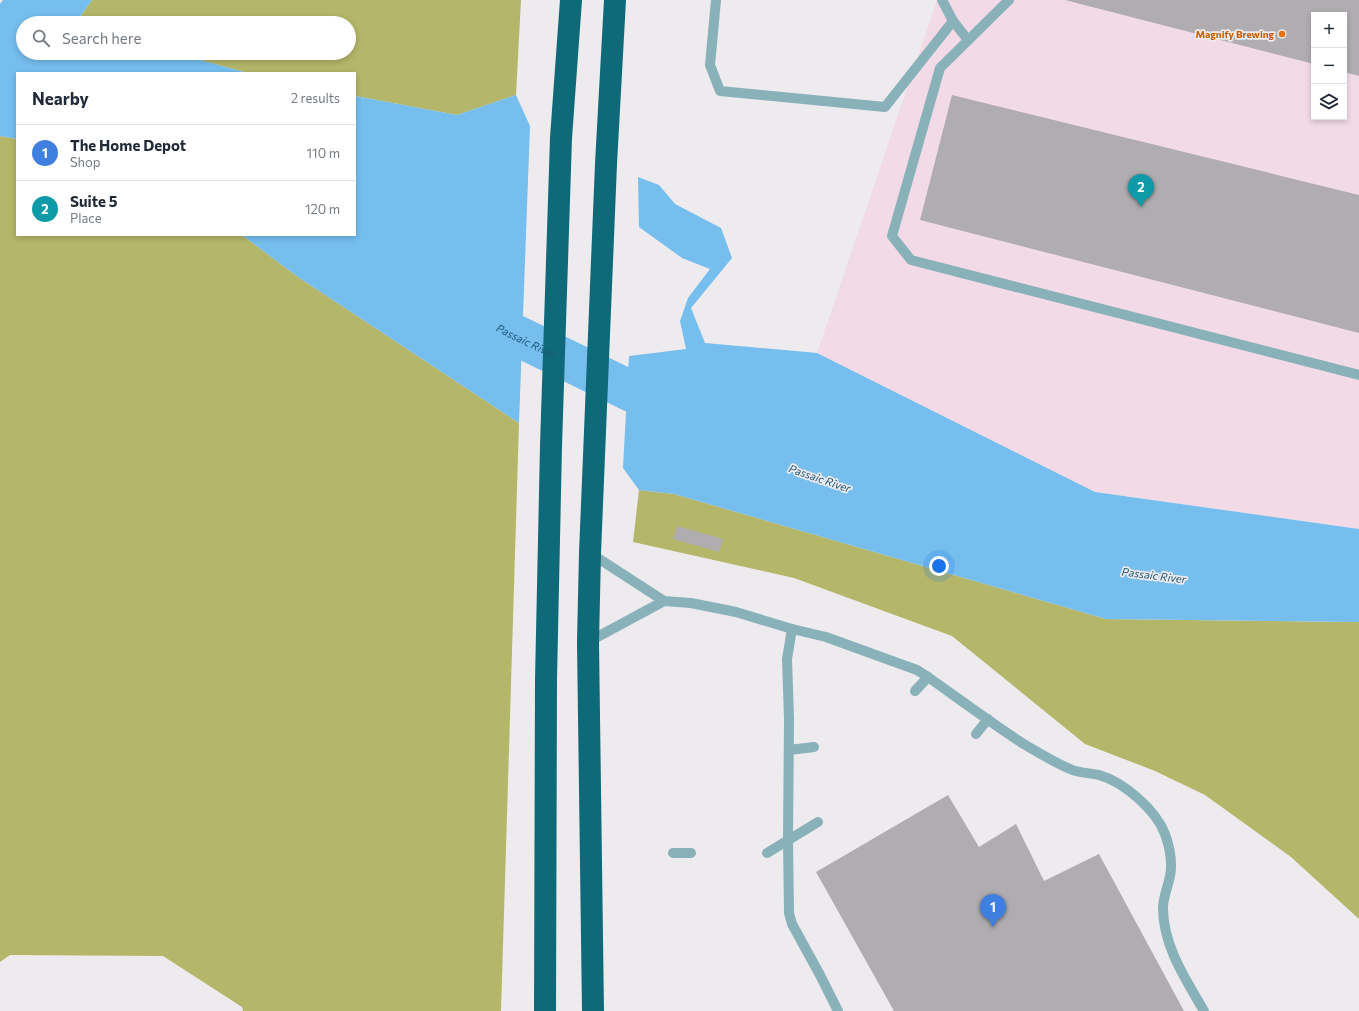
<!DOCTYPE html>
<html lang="en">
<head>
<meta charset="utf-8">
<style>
	body { margin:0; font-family:Commissioner,sans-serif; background:#f2f2f3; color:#1f2937 }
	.controls { position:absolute; right:12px; top:12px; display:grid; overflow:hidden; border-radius:0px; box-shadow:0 2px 6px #0003 }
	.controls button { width:36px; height:36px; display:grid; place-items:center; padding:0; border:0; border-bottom:1px solid #e0e1e3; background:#fff; color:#1f2937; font:20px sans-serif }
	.you { position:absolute; left:939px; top:566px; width:14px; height:14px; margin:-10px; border:3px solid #fff; border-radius:50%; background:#1a73e8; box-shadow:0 0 0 6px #1a73e833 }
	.badge { display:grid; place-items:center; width:26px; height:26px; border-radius:50%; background:#c03772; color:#fff; font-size:13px; font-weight:700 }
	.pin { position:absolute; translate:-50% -33px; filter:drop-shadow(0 1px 2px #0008) }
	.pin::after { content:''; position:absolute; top:21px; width:14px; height:12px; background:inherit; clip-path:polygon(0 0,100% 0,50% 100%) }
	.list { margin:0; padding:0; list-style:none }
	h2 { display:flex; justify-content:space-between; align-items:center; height:52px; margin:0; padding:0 16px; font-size:17px }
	h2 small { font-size:13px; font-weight:400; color:#747a83 }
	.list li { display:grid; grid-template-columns:26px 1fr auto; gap:12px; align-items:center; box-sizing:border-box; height:56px; padding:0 16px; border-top:1px solid #e0e1e3 }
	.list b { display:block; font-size:15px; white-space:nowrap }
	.list p { margin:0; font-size:13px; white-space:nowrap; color:#747a83 }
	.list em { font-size:13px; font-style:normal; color:#747a83 }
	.icon { flex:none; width:22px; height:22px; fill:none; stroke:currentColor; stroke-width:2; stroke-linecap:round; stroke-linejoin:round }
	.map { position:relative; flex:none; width:1359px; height:1011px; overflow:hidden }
	.search { position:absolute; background:#fff; box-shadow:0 2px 6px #0003; left:16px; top:16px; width:340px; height:44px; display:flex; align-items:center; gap:10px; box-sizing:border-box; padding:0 14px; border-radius:22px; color:#747a83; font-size:15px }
	.panel { position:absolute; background:#fff; box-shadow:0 2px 6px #0003; left:16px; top:72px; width:340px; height:164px; border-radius:0px }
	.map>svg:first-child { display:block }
	.industrial { fill:#f2dbe6; fill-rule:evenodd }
	.forest { fill:#b4b669 }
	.water { fill:#75beee }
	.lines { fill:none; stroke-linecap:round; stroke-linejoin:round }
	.river { stroke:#75beee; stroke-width:41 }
	.building { fill:#b0adb0 }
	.lane { stroke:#89b1ba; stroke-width:10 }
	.highway { stroke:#0e6978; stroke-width:22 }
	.food-dot { fill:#e8710a; stroke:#eeebee; stroke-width:1.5 }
	.labels { text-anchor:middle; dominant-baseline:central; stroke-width:3.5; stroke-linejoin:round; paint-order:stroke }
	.food-label { font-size:10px; font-weight:bold; fill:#c56008; stroke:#eeebee; text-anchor:end }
	.water-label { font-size:11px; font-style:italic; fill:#215979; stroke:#eeebee }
</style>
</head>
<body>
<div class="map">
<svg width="1359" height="1011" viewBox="0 0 1359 1011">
	<rect width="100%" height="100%" fill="#eeebee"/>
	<path class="industrial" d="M937,0H1359V529L1095,492L817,353ZM1314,15H1344V117H1314Z"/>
	<g class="forest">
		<polygon points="92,0 521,0 516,95 457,115 355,96 355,73 248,73 174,53 349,53 349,23 81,23 79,18"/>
		<polygon points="0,136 17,139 17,235 242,235 298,277 519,423 501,1011 243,1011 242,1007 163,956 10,955 0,962"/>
		<polygon points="639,490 674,494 1106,619 1359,622 1359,919 1291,857 1205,795 1155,771 1085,744 952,636 794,578 633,542"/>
	</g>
	<g class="water">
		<polygon points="3,0 92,0 79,18 81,23 23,23 23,53 174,53 248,73 17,73 17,139 0,136 0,4"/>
		<polygon points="516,95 530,126 519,423 298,277 242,235 355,235 355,96 457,115"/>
		<polygon points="638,177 659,185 675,204 721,228 732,258 691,308 705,343 817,353 1095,492 1359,529 1359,622 1106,619 674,494 639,490 623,468 629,356 686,349 680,321 688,298 710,269 682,258 639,227"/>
	</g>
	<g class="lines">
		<path class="river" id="s1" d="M470,313L678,414"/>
	</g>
	<g class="building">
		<polygon points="1065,0 1359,0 1359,76 1344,72 1344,15 1314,15 1314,64"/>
		<polygon points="952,95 1359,195 1359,333 920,220"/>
		<polygon points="677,526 723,539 719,552 673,539"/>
		<polygon points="948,795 979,847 1016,824 1044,881 1099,854 1184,1011 894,1011 816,872"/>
	</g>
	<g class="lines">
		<g class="lane">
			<polyline points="716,0 710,65 720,91 885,107 953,21 968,40"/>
			<polyline points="942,0 953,21"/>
			<polyline points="1009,0 940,68 892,236 911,260 1359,375"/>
			<polyline points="590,553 664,601 691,603 736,612 792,629 787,659 789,719 788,840 789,913 792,924 820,975 838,1011"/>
			<path d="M792,629L826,637L917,670L928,677C959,699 990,722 1022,743C1037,752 1054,762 1070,769C1079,773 1090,773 1099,775C1124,782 1156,810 1165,834C1170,848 1173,861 1170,876C1168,887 1163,897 1163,908C1163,946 1186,980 1204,1011"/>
			<polyline points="588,642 664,601"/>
			<polyline points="915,691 928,677"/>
			<polyline points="976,734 988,719"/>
			<polyline points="789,750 814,747"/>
			<polyline points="673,853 691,853"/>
			<polyline points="767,853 818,822"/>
		</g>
		<g class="highway">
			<polyline points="545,1011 546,680 551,446 561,138 571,0"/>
			<polyline points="593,1011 588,642 590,553 606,164 615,0"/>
		</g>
	</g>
	<circle class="food-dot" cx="1282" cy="34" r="4"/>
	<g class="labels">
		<g class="food-label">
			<text x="1274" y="34">Magnify Brewing</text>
		</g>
		<g class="water-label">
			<text stroke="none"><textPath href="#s1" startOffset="63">Passaic River</textPath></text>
			<text transform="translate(820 478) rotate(19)">Passaic River</text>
			<text transform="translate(1154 575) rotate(7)">Passaic River</text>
		</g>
	</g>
</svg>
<div class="controls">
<button>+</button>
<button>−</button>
<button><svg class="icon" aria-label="layers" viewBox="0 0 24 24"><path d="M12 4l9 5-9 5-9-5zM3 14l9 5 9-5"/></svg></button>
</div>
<div class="you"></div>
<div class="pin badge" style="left:993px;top:927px;background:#3f7fe0">1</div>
<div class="pin badge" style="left:1141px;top:207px;background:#0f9aa8">2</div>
<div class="search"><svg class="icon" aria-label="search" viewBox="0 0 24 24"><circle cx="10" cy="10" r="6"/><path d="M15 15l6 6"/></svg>Search here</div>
<section class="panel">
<h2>Nearby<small>2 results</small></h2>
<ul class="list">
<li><span class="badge" style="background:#3f7fe0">1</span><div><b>The Home Depot</b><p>Shop</p></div><em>110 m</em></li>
<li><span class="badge" style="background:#0f9aa8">2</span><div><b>Suite 5</b><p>Place</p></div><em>120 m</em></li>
</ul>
</section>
</div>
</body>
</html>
